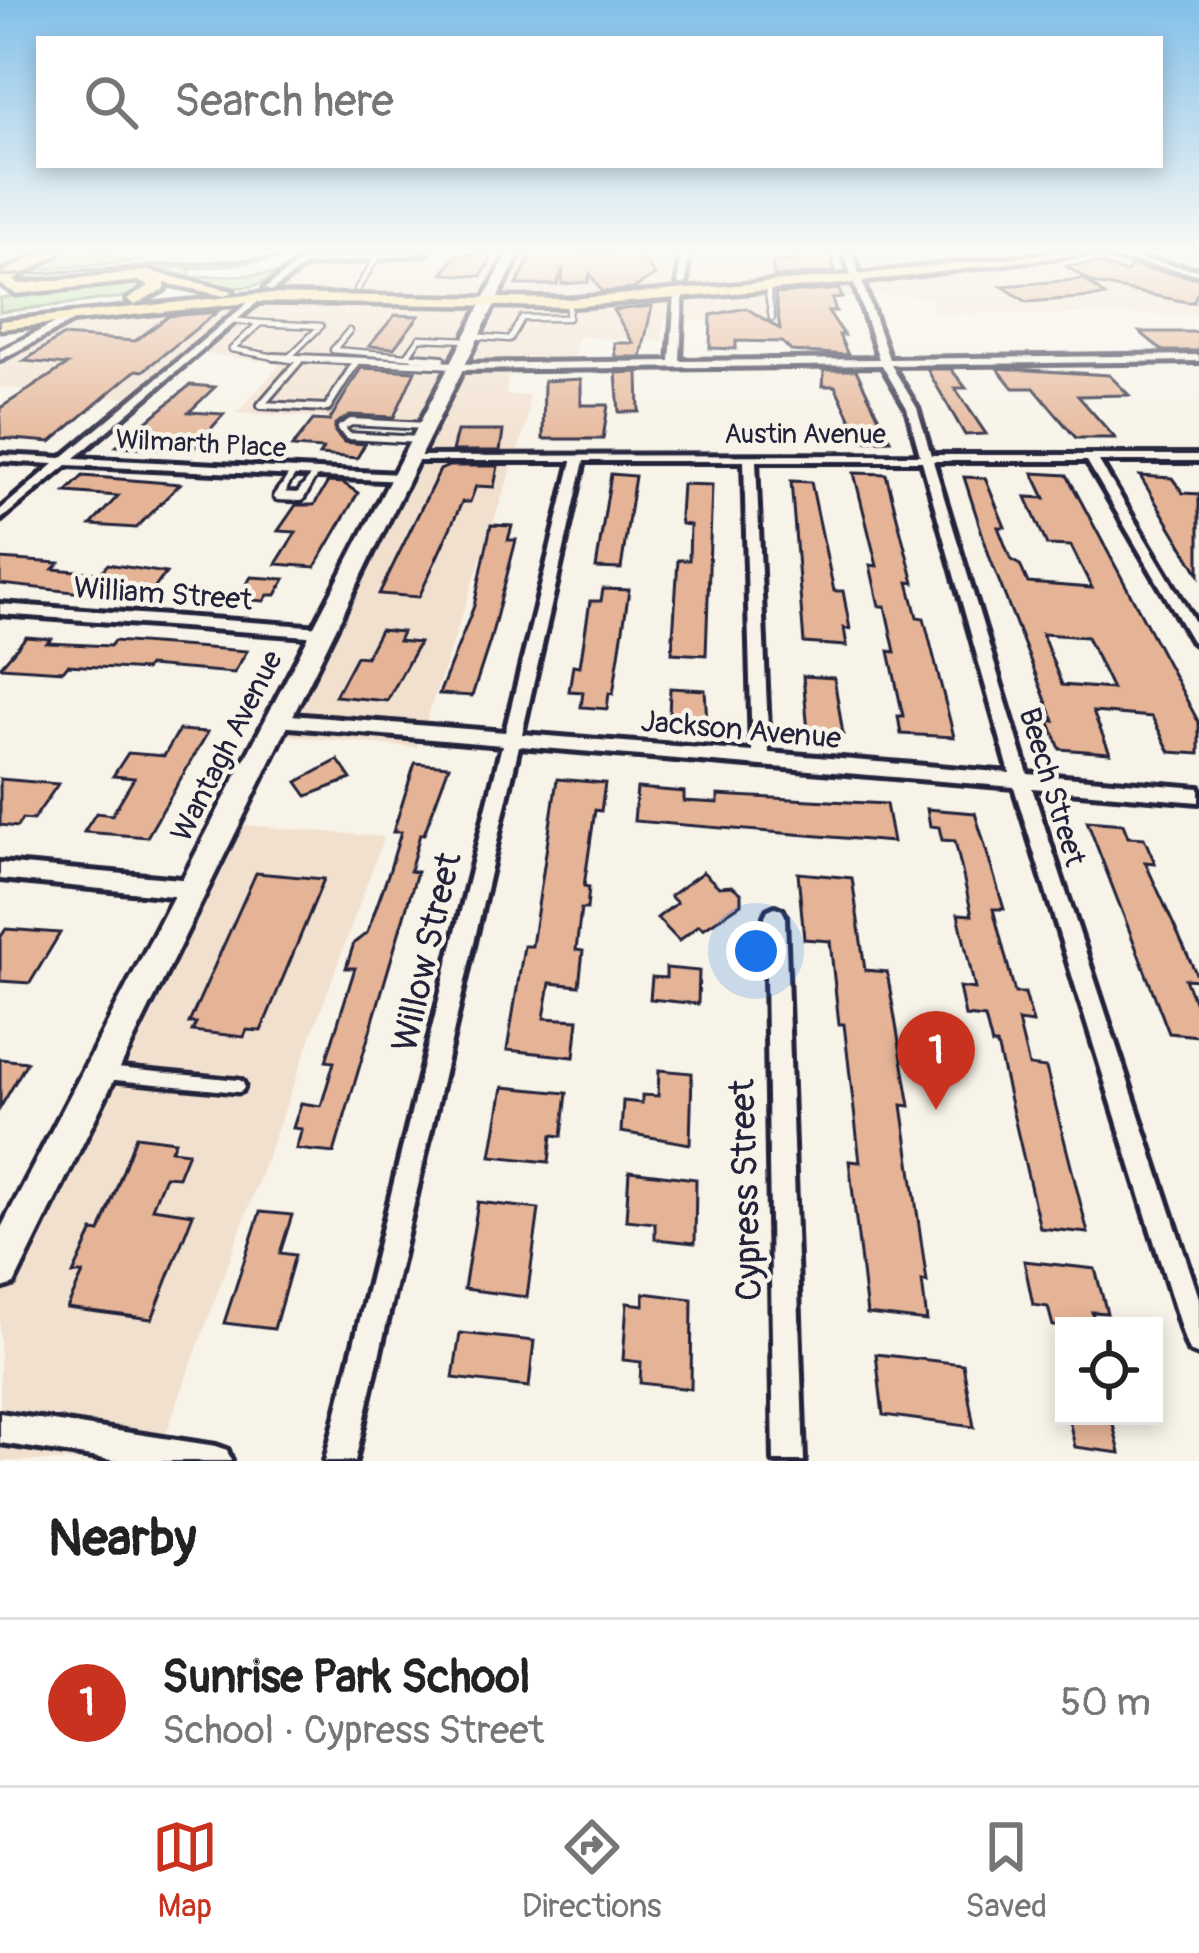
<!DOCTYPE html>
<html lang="en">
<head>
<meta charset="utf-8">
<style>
	body { margin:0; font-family:Pangolin,sans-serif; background:#f6f6f6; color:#222 }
	.controls { position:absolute; right:36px; bottom:36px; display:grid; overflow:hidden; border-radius:0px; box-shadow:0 6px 18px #0003 }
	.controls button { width:108px; height:108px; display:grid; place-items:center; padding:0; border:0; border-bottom:3px solid #e0e0e0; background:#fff; color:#222; font:60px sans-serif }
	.you { position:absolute; left:756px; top:951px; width:42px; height:42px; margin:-30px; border:9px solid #fff; border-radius:50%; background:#1a73e8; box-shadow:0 0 0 18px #1a73e833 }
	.badge { display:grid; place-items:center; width:78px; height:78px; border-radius:50%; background:#c8321e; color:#fff; font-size:39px; font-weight:700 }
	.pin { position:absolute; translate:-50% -99px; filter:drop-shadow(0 3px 6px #0008) }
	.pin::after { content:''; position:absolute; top:63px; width:42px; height:36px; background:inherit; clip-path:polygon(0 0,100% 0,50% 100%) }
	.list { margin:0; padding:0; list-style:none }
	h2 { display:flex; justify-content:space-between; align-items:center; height:156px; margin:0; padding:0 48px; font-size:51px }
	h2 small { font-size:39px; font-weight:400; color:#767676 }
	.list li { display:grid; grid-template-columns:78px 1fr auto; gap:36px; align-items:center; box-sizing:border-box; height:168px; padding:0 48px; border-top:3px solid #e0e0e0 }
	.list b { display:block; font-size:45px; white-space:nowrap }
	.list p { margin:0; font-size:39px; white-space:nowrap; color:#767676 }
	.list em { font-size:39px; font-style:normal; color:#767676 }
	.icon { flex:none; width:66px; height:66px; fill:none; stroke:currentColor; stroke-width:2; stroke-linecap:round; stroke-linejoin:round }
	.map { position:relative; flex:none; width:1199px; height:1461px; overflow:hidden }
	.search { position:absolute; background:#fff; box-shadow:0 6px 18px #0003; left:36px; right:36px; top:36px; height:132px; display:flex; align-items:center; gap:30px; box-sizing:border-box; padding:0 42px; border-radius:0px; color:#767676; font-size:45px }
	.sheet { height:324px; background:#fff }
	nav { display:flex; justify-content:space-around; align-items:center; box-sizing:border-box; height:168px; border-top:3px solid #e0e0e0; background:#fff; font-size:33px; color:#767676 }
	nav a { display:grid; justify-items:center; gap:6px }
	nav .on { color:#c8321e }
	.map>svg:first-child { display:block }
	.built { fill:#f2e0cf }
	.green { fill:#afde9d; stroke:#68806c; stroke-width:3 }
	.building { fill:#e5b496; stroke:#22223b; stroke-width:3; fill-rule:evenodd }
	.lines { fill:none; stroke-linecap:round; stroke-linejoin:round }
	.service-far3-casing { stroke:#22223b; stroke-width:9 }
	.service-far2-casing { stroke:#22223b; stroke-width:12 }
	.service-far1-casing { stroke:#22223b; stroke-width:15 }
	.service-casing { stroke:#22223b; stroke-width:21 }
	.minor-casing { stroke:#22223b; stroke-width:10 }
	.tertiary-casing { stroke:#22223b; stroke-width:9 }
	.secondary-casing { stroke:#22223b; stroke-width:9 }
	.trunk-casing { stroke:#22223b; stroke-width:9 }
	.motorway-casing { stroke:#22223b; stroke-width:9 }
	.service-far3 { stroke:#f7f3e8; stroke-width:4.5 }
	.service-far2 { stroke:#f7f3e8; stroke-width:6 }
	.service-far1 { stroke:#f7f3e8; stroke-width:8 }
	.service { stroke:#f7f3e8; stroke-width:12 }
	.minor { fill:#f7f3e8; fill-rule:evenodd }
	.tertiary { fill:#f7f3e8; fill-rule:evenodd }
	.secondary { fill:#f7f3e8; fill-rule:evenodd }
	.trunk { fill:#fcde96; fill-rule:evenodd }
	.motorway { fill:#fcde96; fill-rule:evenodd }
	.rail { stroke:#22223b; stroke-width:3 }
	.labels { text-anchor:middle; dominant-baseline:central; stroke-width:9; stroke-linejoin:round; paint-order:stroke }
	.far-street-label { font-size:27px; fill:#22223b; stroke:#f7f3e8 }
	.street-label { font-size:30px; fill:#22223b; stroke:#f7f3e8 }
	.near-street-label { font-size:36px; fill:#22223b; stroke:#f7f3e8 }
</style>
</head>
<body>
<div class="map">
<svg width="1199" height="1461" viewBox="0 0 1199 1461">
	<rect width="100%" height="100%" fill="#f7f3e8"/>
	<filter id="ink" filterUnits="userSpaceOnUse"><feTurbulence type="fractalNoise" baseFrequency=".00833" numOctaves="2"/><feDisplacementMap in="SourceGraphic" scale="24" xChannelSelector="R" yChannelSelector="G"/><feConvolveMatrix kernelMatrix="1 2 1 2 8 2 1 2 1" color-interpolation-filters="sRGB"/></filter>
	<g filter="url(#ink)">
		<g class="built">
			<polygon points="476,253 1199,253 1199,315 935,313 929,297 872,295 792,304 795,324 664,319 662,341 578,337 572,363 510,364 506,395 529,395 527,423 417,748 282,735 439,423 237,413 280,364 202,353 146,400 0,387 0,362 72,320 260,303 310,263"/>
			<polygon points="210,822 384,837 156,1461 0,1461 0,1221"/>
		</g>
		<g class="green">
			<polygon points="0,253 151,253 142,261 30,270 32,267 0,269"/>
			<path d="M294,258L188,269L191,277L276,274C247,302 198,279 166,274C121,266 67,281 22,286L13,280Z"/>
			<polygon points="143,280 150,287 133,296 0,312 0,298"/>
		</g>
		<g class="building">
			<polygon points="495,253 481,276 443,274 456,255"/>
			<polygon points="532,253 638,253 655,275 633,289 602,292 590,274 588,282 562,284 563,268 557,285 517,285"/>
			<polygon points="793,254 831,255 835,272 774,277 772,262 795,261"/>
			<polygon points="1096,263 1126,273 1131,266 1199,278 1199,290 1193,302 1187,302 1095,284 1066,266"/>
			<polygon points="1084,279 1105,296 1027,302 1002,286"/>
			<polygon points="839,289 842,298 832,299 836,311 828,311 844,335 839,335 848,355 791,351 782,342 736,341 736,349 710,348 711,315 746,308 780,329 775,294"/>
			<polygon points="652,306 641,357 615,357 614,343 633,343 613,310"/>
			<polygon points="217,312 143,371 136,370 51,442 0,438 0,408 67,365 24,361 62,336 135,341 169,316"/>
			<polygon points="395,315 419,316 394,348 369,346"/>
			<polygon points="1140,332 1199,332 1199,351 1163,351"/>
			<polygon points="361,368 415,371 394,417 350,415 335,424 335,432 344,442 365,444 357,458 319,455 323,449 292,447 313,420 329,421"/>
			<polygon points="997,368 1109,375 1129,395 1078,396 1115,438 1076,438 1034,388 1013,388"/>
			<polygon points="927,369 951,369 966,388 955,388 986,434 965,435"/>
			<polygon points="824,370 856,370 890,440 861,441 835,386 823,386"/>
			<polygon points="638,372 639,412 619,412 616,373"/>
			<polygon points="581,379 581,405 608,405 603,439 543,439 544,381"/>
			<polygon points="190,385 215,387 189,412 224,414 192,450 117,446"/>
			<polygon points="457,431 503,431 500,451 452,451"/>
			<polygon points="449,466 498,466 494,487 476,486 470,502 462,502 419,597 379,594 440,470"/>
			<polygon points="854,473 886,474 914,583 908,582 917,617 924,618 954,737 901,734 898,716 903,716 889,651 895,652 885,606 879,606 870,565 877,566"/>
			<path d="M1033,473L1067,475L1199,723V754L1170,752L1152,717L1093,712L1110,753L1060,749L1049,720L1054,721L990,558L964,477L985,478L1005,527H998L1011,560L1020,565L1028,583L1092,588L1071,546L1047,545L1026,497L1045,498ZM1042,634L1087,637L1112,689L1062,685Z"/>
			<polygon points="611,474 635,476 621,569 596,568"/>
			<polygon points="83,476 180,484 136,528 91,525 118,496 66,492"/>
			<polygon points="1140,476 1172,478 1183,493 1199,494 1199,574"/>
			<polygon points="791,481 811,482 834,591 843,591 850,629 844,628 847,646 804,643"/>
			<polygon points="328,482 343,483 358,493 315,567 276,564 296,532 278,531 296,505 314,505"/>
			<polygon points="682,484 712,485 706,655 672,653 678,560 689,560 690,525 681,524 680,516"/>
			<polygon points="491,525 512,526 508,540 516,540 490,641 472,696 439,694 474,606"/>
			<polygon points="0,559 59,563 53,569 100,573 108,564 166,573 149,595 83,593 0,584"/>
			<polygon points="251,577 285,579 276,595 268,595 264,601 237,599"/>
			<polygon points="603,589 629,590 613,694 609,693 607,709 581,707 583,692 569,691 573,665 580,666 590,601 601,601"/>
			<polygon points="380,630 402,632 398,641 419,643 387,701 335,696 356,656 366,657"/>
			<polygon points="26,637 51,639 47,643 110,646 114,641 247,651 234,673 148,666 145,670 68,665 63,671 0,667"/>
			<polygon points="803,676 834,678 843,734 808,732"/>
			<polygon points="670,688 705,690 707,722 669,719"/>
			<polygon points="179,730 208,732 147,837 84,832 96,813 112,815 134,778 113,776 128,753 164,756"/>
			<polygon points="338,760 351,779 307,796 297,782"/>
			<polygon points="415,763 449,766 424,834 420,834 410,871 417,872 334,1153 296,1149 302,1129 293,1128 301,1103 321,1106 334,1062 326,1061 355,968 346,968 354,943 367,933 390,869 401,832 393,832"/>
			<polygon points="0,779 58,784 33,820 22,819 17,827 0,825"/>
			<polygon points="557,779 605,783 601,811 595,810 584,886 589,887 587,909 581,909 576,950 583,951 579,986 550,983 544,1018 578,1020 574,1057 507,1050 524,946 532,946"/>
			<polygon points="637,788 684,792 684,801 718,803 718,795 886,804 893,842 634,821"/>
			<polygon points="927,809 975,813 1004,909 993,909 1015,993 1025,993 1033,1023 1018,1021 1029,1066 1046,1068 1088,1233 1040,1228 997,1045 992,1045 985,1018 965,1016 959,987 975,989 958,914 972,915 955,841 942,840 939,827 930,826"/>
			<polygon points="1087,821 1123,824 1128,837 1144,838 1155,863 1145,862 1199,980 1185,979 1199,1013 1199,1036 1169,1033"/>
			<polygon points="703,872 719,887 732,886 741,893 741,904 703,929 699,925 679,941 657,918 677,903 670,896"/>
			<polygon points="256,873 324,879 261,1031 247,1030 244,1037 192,1031 196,1023 189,1023"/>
			<polygon points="798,873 852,878 865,970 887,972 910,1106 902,1105 927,1282 922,1281 927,1321 867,1314 849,1161 860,1162 844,1024 839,1024 830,941 804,939"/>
			<polygon points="6,929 60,933 30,983 0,981 0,938"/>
			<polygon points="666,968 699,971 698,1004 650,999 652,977 666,978"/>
			<polygon points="0,1059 27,1062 0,1108"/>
			<polygon points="659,1070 692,1073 690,1144 621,1132 623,1101 642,1103 642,1095 658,1096"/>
			<polygon points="503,1087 567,1093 562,1136 552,1135 549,1162 491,1156"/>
			<polygon points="136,1136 175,1141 171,1150 188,1152 178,1177 165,1176 152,1208 193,1214 152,1319 67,1308 83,1274 73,1274 93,1231 100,1232"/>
			<polygon points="629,1171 696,1179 695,1243 655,1239 655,1223 626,1220"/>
			<polygon points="478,1202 539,1209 527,1297 464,1289"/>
			<polygon points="260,1212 292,1215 280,1253 295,1255 274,1329 224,1323"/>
			<polygon points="1024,1261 1095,1269 1107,1313 1092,1312 1096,1326 1053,1326 1048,1307 1033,1305"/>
			<polygon points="644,1293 692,1299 691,1389 640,1383 641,1362 623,1360 627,1303 644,1305"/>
			<polygon points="460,1333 534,1341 529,1387 453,1378"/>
			<polygon points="876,1354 963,1364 974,1427 883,1415"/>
			<polygon points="1068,1416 1111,1416 1120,1453 1075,1447"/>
		</g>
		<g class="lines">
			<g class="service-far3-casing">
				<g id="service-far3">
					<polyline points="767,286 772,318"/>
					<polyline points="357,289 378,256"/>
					<polyline points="231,320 260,323 232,349"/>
					<polyline points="260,323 321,326 287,359"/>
					<polyline points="349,331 333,350 407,356"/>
					<polyline points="472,336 510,339 522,318 568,318 569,303"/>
					<polyline points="232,349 291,360"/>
					<polyline points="442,359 407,356 420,338 470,340"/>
				</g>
			</g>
			<g class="service-far2-casing">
				<g id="service-far2">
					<polyline points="274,357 457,365"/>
					<polyline points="414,357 442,359"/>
					<polyline points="299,361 261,405 327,408 356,362"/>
					<polyline points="419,440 348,436 341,428 351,422 426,426"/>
					<polyline points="281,492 293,473"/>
					<polyline points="303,492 315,474"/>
				</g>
			</g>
			<g class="service-far1-casing">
				<polyline id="service-far1" points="283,489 278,496 300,497 305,489"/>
			</g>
			<g class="service-casing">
				<polyline id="service" points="106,1073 238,1086"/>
			</g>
			<g class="minor-casing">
				<g id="minor">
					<polygon points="401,253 428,253 304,266 272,291 265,289 299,262"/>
					<polygon points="680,253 688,253 686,283 682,285 678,283"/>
					<path d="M844,253H852L889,359L1199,355V361L891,365L917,408L931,455H1199V461H1099L1199,629V646L1192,641L1087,461H933L1028,774L1199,788V802L1032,788L1199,1298V1355L1189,1351L1185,1341L1014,787L519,746L355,1461H325L502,745L278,726L270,720L278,714L505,732L572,461H410L406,460V456L920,455L907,408L882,365L456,370L451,367L456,364L670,361L675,294L679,291L683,294L680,361L879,359ZM584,461H744L752,752L522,734ZM756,461H922L1010,773L769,753Z"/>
					<polygon points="1089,253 1104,253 1199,270 1199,274"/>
					<polygon points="257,295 260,300 75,458 400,474 406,478 404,481 67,465 0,520 0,510 54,464 0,461 0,455 62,458"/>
					<polygon points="0,604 322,627 329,632 322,637 0,614"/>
					<polygon points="0,863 192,880 199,883 202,889 199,895 192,898 0,879"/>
					<polygon points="775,907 782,910 785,916 804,1461 774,1461 765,916 768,910"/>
					<polygon points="0,1413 216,1446 227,1450 231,1461 118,1461 0,1443"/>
				</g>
			</g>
			<g class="tertiary-casing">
				<polygon id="tertiary" points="71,315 81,317 0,360 0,351"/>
			</g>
			<g class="secondary-casing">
				<polygon id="secondary" points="508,253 520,253 14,1284 0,1289 0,1230"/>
			</g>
			<g class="trunk-casing">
				<polygon id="trunk" points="1050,253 1087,253 855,283 569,307 257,302 0,329 0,321 257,294 569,299 855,275"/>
			</g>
			<g class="motorway-casing">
				<polygon id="motorway" points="42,253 59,253 14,280 19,284 148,271 233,291 225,296 165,283 165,289 135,305 127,300 149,286 137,281 16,294 0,284 0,274"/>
			</g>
			<use href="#service-far3" class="service-far3"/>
			<use href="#service-far2" class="service-far2"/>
			<use href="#service-far1" class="service-far1"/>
			<use href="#service" class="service"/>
			<use href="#minor" class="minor"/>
			<use href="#tertiary" class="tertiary"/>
			<use href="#secondary" class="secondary"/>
			<use href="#trunk" class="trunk"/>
			<use href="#motorway" class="motorway"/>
			<polyline class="rail" points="0,276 345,253"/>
		</g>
	</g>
	<linearGradient id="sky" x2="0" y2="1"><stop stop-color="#82bfe9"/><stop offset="0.55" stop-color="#fbfaf5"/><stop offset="1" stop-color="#fbfaf5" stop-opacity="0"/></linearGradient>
	<rect width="1199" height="457" fill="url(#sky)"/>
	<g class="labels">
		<g class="far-street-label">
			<text x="805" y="434">Austin Avenue</text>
			<text transform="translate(201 444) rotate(3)">Wilmarth Place</text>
		</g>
		<g class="street-label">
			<text transform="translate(163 594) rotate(4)">William Street</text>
			<text transform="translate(741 730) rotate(5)">Jackson Avenue</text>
			<text transform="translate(227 746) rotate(-63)">Wantagh Avenue</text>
			<text transform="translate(1052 787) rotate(73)">Beech Street</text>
		</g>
		<g class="near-street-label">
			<text transform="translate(427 952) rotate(-77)">Willow Street</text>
			<text transform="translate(746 1190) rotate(-92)">Cypress Street</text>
		</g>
	</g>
</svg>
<div class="controls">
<button><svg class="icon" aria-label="locate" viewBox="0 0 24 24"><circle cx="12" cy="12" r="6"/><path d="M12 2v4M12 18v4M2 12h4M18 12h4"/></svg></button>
</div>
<div class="you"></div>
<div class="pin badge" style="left:936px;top:1110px">1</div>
<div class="search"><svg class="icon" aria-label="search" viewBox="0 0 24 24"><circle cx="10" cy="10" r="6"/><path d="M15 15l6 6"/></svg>Search here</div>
</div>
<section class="sheet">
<h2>Nearby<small></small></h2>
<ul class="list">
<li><span class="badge">1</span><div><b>Sunrise Park School</b><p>School · Cypress Street</p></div><em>50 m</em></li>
</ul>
</section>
<nav>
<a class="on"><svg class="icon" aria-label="map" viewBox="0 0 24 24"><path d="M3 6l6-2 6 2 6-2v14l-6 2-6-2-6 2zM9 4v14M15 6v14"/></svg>Map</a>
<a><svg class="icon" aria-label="directions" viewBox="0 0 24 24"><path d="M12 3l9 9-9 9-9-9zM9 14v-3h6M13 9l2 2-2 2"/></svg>Directions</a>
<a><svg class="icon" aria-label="saved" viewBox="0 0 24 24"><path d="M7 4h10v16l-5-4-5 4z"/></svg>Saved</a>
</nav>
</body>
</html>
